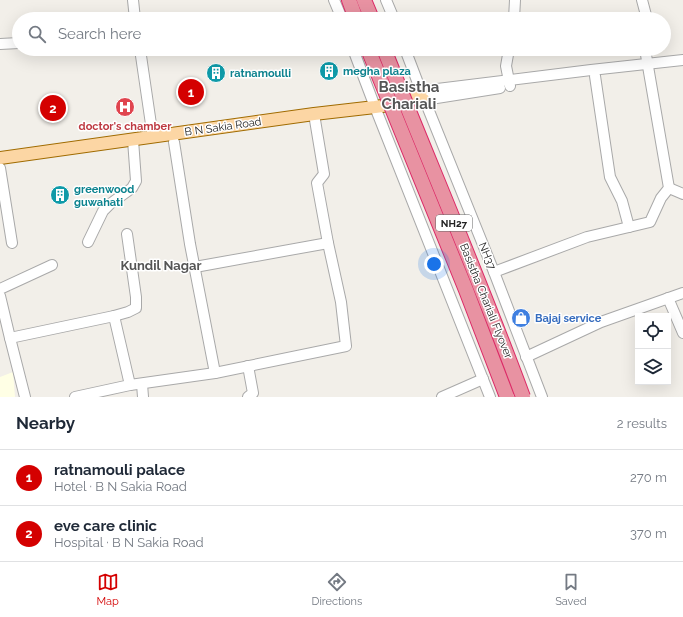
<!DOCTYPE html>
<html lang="en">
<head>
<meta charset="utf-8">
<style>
	body { margin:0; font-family:Raleway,sans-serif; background:#f6f6f7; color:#1f2937 }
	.controls { position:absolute; right:12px; bottom:12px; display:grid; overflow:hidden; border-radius:0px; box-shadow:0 4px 16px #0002 }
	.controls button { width:36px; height:36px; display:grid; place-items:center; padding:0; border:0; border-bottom:1px solid #e0e1e3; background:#fff; color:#1f2937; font:20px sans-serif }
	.you { position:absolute; left:434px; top:264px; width:14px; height:14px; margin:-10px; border:3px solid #fff; border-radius:50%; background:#1a73e8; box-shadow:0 0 0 6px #1a73e833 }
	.badge { display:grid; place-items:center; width:26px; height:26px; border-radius:50%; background:#d40000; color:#fff; font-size:13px; font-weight:700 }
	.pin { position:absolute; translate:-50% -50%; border:2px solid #fff; box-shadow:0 1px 4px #0006 }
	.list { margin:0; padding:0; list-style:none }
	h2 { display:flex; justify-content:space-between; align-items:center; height:52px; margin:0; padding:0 16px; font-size:17px }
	h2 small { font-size:13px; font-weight:400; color:#747a83 }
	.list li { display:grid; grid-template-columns:26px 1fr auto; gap:12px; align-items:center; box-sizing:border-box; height:56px; padding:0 16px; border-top:1px solid #e0e1e3 }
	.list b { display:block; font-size:15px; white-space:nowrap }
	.list p { margin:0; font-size:13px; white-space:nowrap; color:#747a83 }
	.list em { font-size:13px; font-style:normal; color:#747a83 }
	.icon { flex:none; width:22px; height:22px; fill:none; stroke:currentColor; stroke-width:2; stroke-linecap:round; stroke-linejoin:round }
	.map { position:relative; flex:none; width:683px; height:397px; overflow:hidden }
	.search { position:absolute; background:#fff; box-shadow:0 4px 16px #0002; left:12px; right:12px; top:12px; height:44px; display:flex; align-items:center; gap:10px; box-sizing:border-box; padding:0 14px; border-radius:22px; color:#747a83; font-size:15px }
	.sheet { height:164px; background:#fff }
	nav { display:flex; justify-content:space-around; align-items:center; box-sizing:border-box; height:56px; border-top:1px solid #e0e1e3; background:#fff; font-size:11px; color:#747a83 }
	nav a { display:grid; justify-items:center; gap:2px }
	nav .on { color:#d40000 }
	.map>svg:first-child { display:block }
	.education { fill:#ffffe5 }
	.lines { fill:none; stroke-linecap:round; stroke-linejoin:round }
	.minor-casing { stroke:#a9a9a9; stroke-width:12 }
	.major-casing { stroke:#a06b00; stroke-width:14 }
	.highway-casing { stroke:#dc2a67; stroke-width:16 }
	.minor { stroke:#fff; stroke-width:10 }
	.major { stroke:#fcd6a4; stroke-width:12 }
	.highway { stroke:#e892a2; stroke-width:14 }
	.highway-bridge-casing { stroke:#dc2a67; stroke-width:16; stroke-linecap:butt }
	.highway-bridge { stroke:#e892a2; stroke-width:14 }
	.labels { text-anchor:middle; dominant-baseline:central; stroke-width:3; stroke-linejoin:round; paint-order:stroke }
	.shield { fill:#fff; stroke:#646464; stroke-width:1 }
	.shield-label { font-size:10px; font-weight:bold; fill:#222 }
	.culture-label { font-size:11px; font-weight:bold; fill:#0d838f; stroke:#fff; text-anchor:start }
	.health-label { font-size:11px; font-weight:bold; fill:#be3a42; stroke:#fff }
	.street-label { font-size:11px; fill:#222; stroke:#fff }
	.shop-label { font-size:11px; font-weight:bold; fill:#366cbe; stroke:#fff; text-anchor:start }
	.quarter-label { font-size:13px; font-weight:bold; fill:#555; stroke:#fff }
	.district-label { font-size:15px; font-weight:bold; fill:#555; stroke:#fff }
</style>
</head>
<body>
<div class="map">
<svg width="683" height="397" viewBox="0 0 683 397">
	<rect width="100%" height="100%" fill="#f2efe9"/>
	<polygon class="education" points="13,372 15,397 0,397 0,377"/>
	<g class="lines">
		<g class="minor-casing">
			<g id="minor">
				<polyline points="133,0 135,19"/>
				<polyline points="334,0 342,19"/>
				<polyline points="386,0 394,19"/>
				<polyline points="642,0 647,19"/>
				<polyline points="514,19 515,0"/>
				<polyline points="0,44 19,43"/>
				<polyline points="140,49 152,131"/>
				<polyline points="353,49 375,107 490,397"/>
				<polyline points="405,49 421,91 494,272 542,397"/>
				<polyline points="509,49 506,66 510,86"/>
				<polyline points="595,76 610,177 622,201 629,227"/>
				<polyline points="421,91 591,70 683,60"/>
				<polyline points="424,100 500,88"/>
				<polyline points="174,142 190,244 215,373"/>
				<polyline points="0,168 12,243"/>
				<polyline points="669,188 683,194"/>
				<polyline points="88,242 103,211 110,204 132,188 136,181 133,140"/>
				<polyline points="195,267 328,243"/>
				<polyline points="494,272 587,237 650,222 661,198 669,188 645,49"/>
				<polyline points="0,289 52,265"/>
				<polyline points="0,296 10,338 114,316 130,385"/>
				<polyline points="668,298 683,333"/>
				<polyline points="114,316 128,312 136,308 136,297 127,234"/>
				<polyline points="10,338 25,397"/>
				<polyline points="526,357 601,322 683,293"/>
				<polyline points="142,384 143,397"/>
				<polyline points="75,397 130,385 215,373 346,346 341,302 328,243 317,183 324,174 314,114"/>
				<polyline points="248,397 253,393 248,366"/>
				<polyline points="442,397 483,379"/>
			</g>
		</g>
		<g class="major-casing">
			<g id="major">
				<polyline points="395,96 421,91"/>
				<polyline points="0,158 314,114 375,107 424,100"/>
			</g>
		</g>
		<g class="highway-casing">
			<g id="highway">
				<polyline points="349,0 356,19"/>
				<polyline points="364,0 372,19"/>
			</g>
		</g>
		<use href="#minor" class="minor"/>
		<use href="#major" class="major"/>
		<use href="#highway" class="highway"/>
		<g class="highway-bridge-casing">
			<g id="highway-bridge">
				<polyline points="368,49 466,290 507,397"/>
				<path d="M384,49C430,165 480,280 523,397"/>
			</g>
		</g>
		<use href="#highway-bridge" class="highway-bridge"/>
	</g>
	<defs>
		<g id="building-disc" transform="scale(1)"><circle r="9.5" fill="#0f9aa8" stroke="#fff"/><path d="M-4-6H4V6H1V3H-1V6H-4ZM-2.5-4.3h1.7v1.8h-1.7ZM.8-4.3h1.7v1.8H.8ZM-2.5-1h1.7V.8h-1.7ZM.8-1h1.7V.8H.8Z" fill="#fff"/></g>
		<g id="hospital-disc" transform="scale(1)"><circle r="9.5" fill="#e0444e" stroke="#fff"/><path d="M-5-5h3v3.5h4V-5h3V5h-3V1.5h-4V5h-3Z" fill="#fff"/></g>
		<g id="shop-disc" transform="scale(1)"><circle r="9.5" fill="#3f7fe0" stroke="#fff"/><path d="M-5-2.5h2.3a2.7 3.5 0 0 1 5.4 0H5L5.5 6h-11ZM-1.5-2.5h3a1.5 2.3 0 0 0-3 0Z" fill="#fff"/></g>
	</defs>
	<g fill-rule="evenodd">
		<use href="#building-disc" x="329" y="71"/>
		<use href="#building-disc" x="216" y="73"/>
		<use href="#hospital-disc" x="125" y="107"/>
		<use href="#building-disc" x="60" y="195"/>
		<use href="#shop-disc" x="521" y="318"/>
	</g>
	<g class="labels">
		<rect class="shield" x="436" y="215" width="36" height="16" rx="3"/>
		<g class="shield-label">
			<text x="454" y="223">NH27</text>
		</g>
		<g class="culture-label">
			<text x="343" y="71">megha plaza</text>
			<text x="230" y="73">ratnamoulli</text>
			<text x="74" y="189">greenwood<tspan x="74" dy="13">guwahati</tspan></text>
		</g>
		<g class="health-label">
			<text x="125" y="126">doctor's chamber</text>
		</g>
		<g class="street-label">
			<text transform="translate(223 127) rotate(-8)">B N Sakia Road</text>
			<text transform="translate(487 256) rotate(68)">NH37</text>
			<text transform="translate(486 301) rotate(68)">Basistha Chariali Flyover</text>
		</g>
		<g class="shop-label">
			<text x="535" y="318">Bajaj service</text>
		</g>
		<g class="quarter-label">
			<text x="161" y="265">Kundil Nagar</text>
		</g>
		<g class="district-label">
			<text x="409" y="87">Basistha<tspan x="409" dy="17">Chariali</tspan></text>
		</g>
	</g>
</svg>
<div class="controls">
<button><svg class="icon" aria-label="locate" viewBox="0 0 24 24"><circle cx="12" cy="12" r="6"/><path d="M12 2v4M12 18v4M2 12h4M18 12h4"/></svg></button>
<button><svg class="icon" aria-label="layers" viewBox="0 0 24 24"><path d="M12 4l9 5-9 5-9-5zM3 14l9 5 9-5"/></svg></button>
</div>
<div class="you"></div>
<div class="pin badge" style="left:191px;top:92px">1</div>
<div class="pin badge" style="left:53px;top:108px">2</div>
<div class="search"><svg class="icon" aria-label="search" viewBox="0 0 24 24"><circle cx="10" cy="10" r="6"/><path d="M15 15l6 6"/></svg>Search here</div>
</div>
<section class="sheet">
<h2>Nearby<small>2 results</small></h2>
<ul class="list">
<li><span class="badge">1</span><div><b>ratnamouli palace</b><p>Hotel · B N Sakia Road</p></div><em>270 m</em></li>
<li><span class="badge">2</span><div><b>eve care clinic</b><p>Hospital · B N Sakia Road</p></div><em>370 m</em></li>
</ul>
</section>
<nav>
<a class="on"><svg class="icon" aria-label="map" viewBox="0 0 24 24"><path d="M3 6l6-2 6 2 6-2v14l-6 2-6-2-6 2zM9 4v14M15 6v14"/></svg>Map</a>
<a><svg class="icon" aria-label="directions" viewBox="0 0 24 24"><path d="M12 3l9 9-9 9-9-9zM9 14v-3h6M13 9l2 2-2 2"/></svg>Directions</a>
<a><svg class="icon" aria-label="saved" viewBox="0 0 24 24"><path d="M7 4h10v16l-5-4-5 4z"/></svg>Saved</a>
</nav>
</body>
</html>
